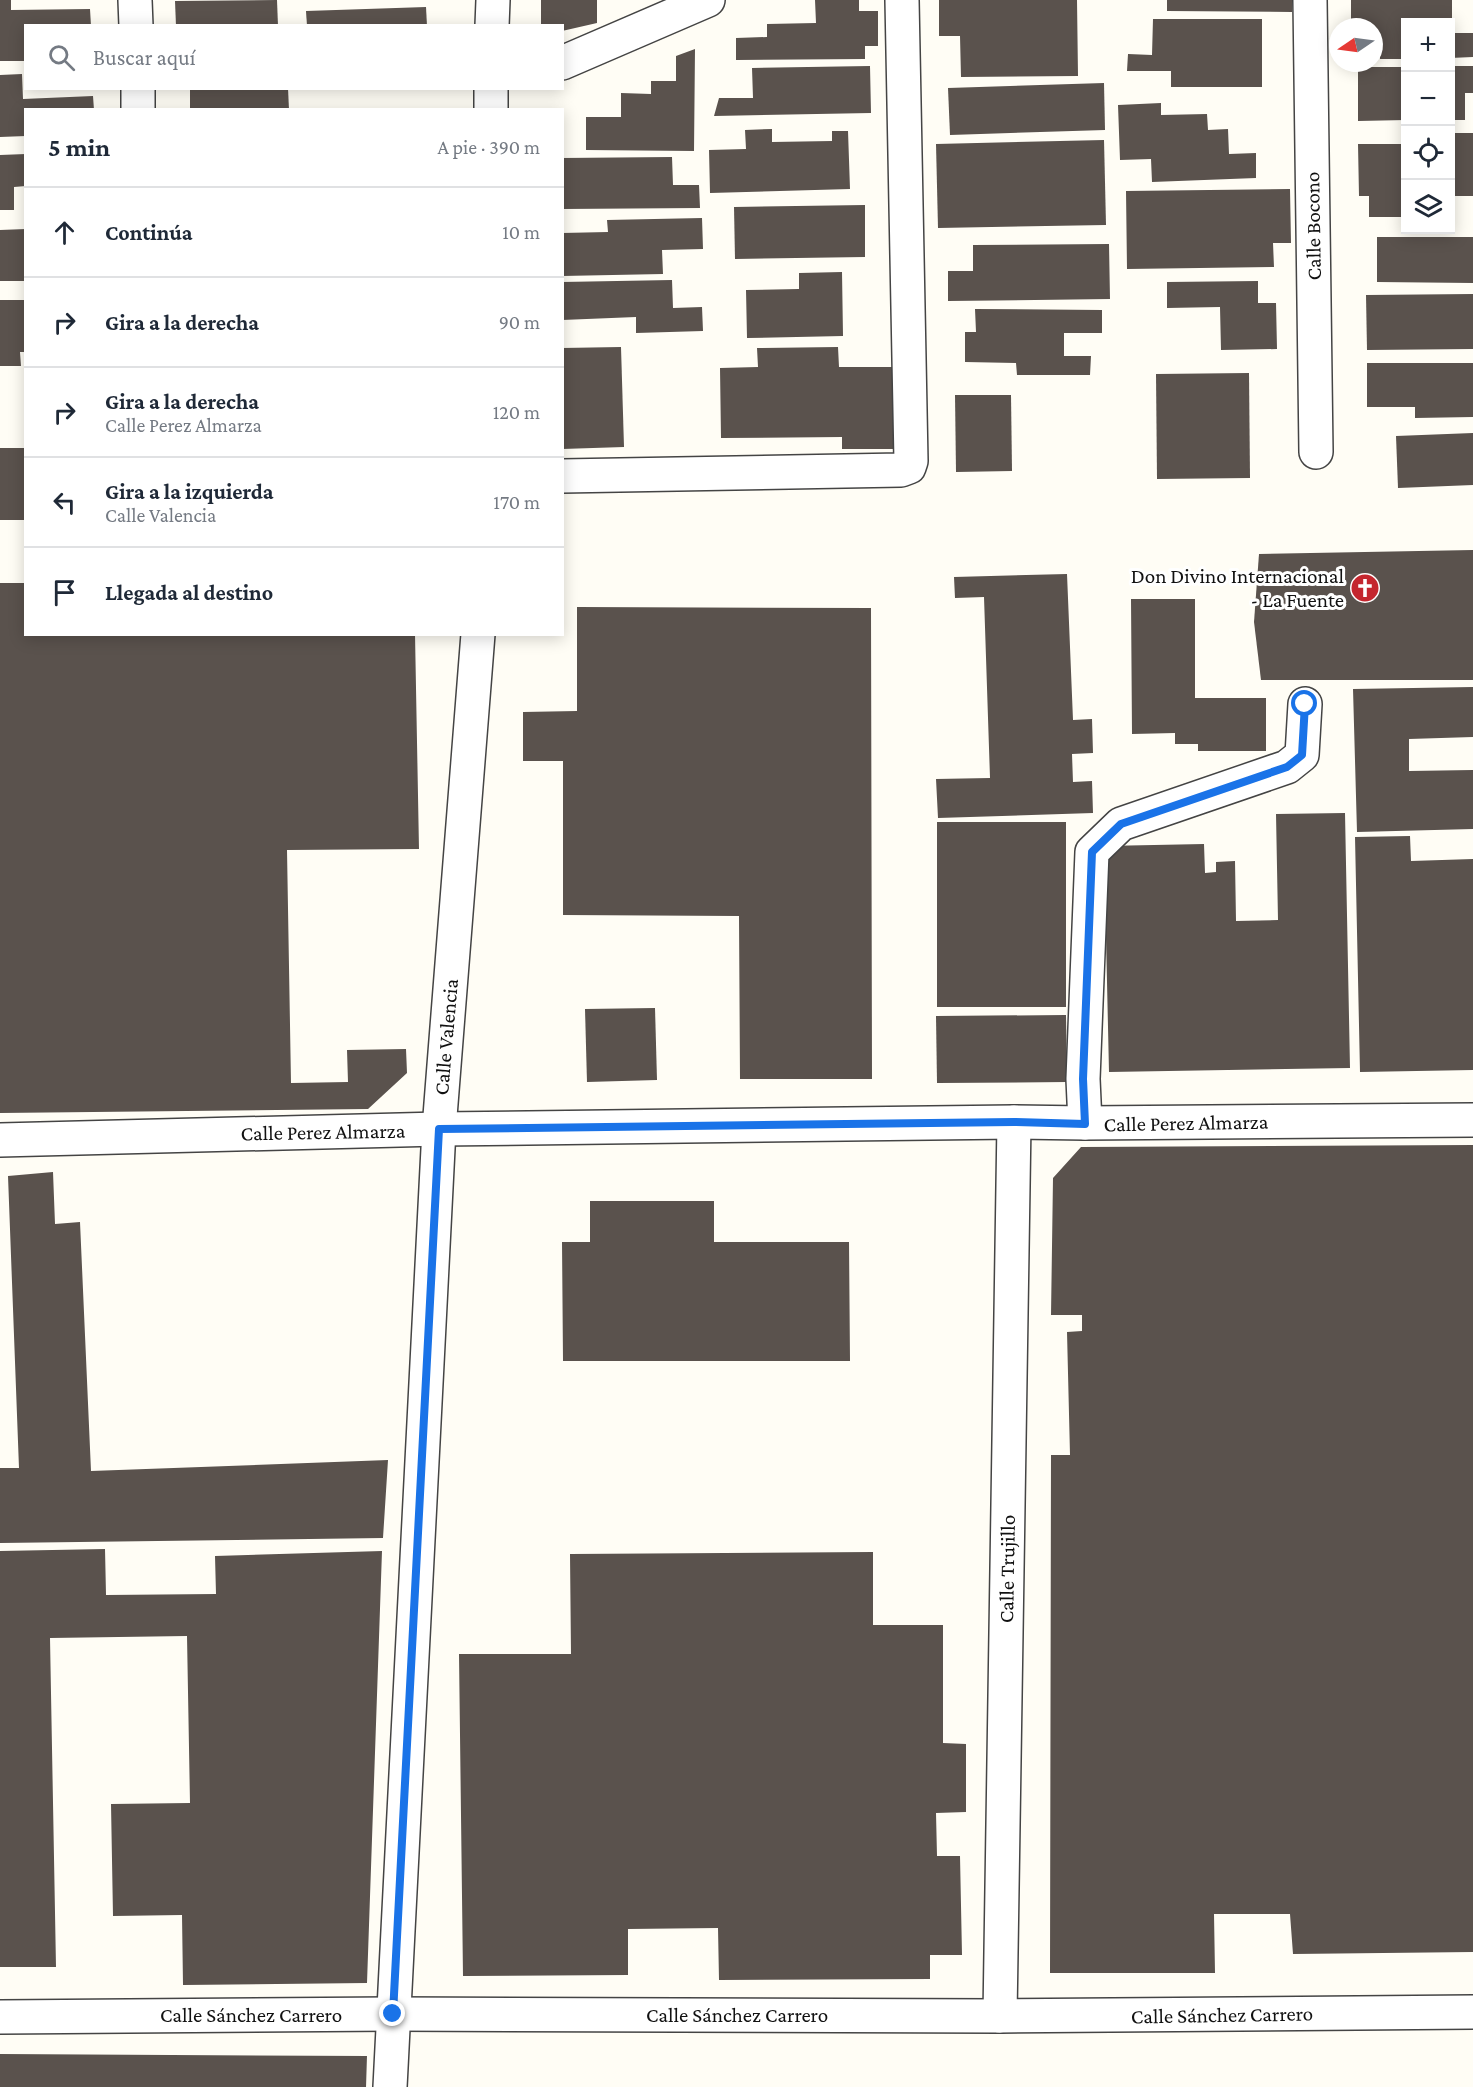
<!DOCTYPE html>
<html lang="es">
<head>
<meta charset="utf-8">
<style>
	body { margin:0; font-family:"Crimson Pro",serif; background:#f2f2f3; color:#1f2937 }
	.controls { position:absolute; right:18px; top:18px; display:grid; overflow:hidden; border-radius:0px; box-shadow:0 3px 15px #0003 }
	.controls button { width:54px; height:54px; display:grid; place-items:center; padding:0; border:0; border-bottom:2px solid #e0e1e3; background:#fff; color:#1f2937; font:30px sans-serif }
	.compass { position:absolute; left:1329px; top:18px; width:54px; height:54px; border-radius:50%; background:#fff; box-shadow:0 3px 15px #0003; rotate:257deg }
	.stop { position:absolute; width:18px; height:18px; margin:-14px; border:4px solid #1a73e8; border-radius:50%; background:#fff }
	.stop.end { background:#1a73e8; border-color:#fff; box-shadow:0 2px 6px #0008 }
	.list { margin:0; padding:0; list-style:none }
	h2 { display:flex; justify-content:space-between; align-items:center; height:78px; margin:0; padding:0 24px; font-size:26px }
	h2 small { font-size:20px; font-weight:400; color:#747a83 }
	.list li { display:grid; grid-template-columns:39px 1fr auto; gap:18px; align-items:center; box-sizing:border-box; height:90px; padding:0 24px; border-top:2px solid #e0e1e3 }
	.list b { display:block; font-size:22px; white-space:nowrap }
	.list p { margin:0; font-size:20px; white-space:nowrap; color:#747a83 }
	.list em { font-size:20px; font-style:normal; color:#747a83 }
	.icon { flex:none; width:33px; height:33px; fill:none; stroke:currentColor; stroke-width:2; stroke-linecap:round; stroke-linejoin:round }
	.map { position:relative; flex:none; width:1473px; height:2087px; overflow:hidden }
	.search { position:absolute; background:#fff; box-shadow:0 3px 15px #0003; left:24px; top:24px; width:540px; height:66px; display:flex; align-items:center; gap:15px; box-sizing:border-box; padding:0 21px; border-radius:0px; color:#747a83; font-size:22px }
	.panel { position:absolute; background:#fff; box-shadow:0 3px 15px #0003; left:24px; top:108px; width:540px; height:528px; border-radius:0px }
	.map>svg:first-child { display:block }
	.building { fill:#5a524d }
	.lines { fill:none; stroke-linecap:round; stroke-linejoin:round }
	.minor-casing { stroke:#444; stroke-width:36 }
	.minor { stroke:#fff; stroke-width:33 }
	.route { stroke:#1a73e8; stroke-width:8 }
	.labels { text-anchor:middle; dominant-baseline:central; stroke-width:6; stroke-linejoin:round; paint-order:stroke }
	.street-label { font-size:21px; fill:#111; stroke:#fff }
	.poi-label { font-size:21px; fill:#111; stroke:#fff; text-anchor:end }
</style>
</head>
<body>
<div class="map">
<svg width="1473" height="2087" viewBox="0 0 1473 2087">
	<rect width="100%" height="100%" fill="#fffdf5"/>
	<g class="building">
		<polygon points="0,0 11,0 11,10 90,9 91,26 26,26 26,61 0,61"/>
		<polygon points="277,0 278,26 176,26 175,1"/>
		<polygon points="541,0 597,0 597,23 562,31 562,26 541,26"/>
		<polygon points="815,0 859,0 859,11 878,11 878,46 865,46 865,59 736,60 736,38 767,37 767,24 816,23"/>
		<polygon points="939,0 1077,0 1078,76 961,77 960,36 939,36"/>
		<polygon points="1167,0 1292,0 1292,12 1167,11"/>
		<polygon points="1351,0 1452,0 1452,22 1406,22 1406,59 1380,59 1380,42 1374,42 1374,27 1361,27 1361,19 1351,19"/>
		<polygon points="426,7 427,26 307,26 306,11"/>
		<polygon points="1153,19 1262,19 1262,87 1171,87 1171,71 1127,71 1128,54 1152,55"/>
		<polygon points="1450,33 1473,33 1473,57 1450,58"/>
		<polygon points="695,49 694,151 586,150 586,117 621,117 621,93 651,94 651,81 676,81 676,56"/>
		<polygon points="870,66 871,113 714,116 719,98 753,98 752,68"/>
		<polygon points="1450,66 1473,66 1473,93 1465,93 1465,120 1450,120"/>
		<polygon points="1358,67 1406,67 1406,120 1358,121"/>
		<polygon points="22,74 23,99 93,96 94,110 26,110 26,136 0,137 0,75"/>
		<polygon points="1104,83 1105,130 950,135 948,88"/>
		<polygon points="190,88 288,88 289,110 190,110"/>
		<polygon points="1161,103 1161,115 1207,114 1208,130 1228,129 1229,154 1256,153 1256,178 1152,182 1151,159 1120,160 1118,105"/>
		<polygon points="772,129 772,142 832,141 832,131 848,131 850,189 710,193 709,150 746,149 745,130"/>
		<rect x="1450" y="133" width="23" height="63"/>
		<polygon points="1104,140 1106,225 938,228 936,144"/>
		<polygon points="1358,144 1406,144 1406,217 1369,217 1369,196 1359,196"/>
		<polygon points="26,154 26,186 14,187 14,210 0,210 0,155"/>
		<polygon points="672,157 673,185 699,185 700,208 562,209 562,158"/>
		<polygon points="1290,189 1291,243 1273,243 1274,267 1127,269 1126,191"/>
		<polygon points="865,205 865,257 735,259 734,207"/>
		<polygon points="702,218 703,249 662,250 663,274 562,276 562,233 608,232 607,220"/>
		<polygon points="26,229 26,281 0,281 0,230"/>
		<polygon points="1377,237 1473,237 1473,283 1377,282"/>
		<polygon points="1109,244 1110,299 948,301 948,271 973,271 973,245"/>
		<polygon points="842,272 843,336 747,338 746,290 799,289 799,273"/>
		<polygon points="672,280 673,308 702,307 703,331 636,333 636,317 562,320 562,282"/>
		<polygon points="1258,281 1258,303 1276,303 1277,349 1221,350 1220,307 1167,308 1167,282"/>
		<polygon points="1473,294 1473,349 1367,350 1366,295"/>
		<polygon points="0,300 26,300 26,352 20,352 21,366 0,366"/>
		<polygon points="975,309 1102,310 1102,333 1064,333 1064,356 1091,356 1090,375 1017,375 1016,363 965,362 965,332 976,332"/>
		<polygon points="621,347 624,447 562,449 562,348"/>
		<polygon points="838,347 839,367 893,367 894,449 842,449 842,437 721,438 720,368 758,367 757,348"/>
		<polygon points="1367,363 1473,363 1473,417 1415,418 1415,407 1367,407"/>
		<polygon points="1249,373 1250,478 1157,479 1156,374"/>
		<polygon points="955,395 1011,395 1012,471 956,472"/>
		<polygon points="1473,433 1473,485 1398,488 1396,436"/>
		<rect x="0" y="448" width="26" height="72"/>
		<polygon points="1473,550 1473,680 1261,680 1254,622 1259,554"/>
		<polygon points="1067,574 1073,720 1092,719 1093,753 1072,754 1073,782 1092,781 1093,813 938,818 936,779 990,778 984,597 955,598 954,577"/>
		<polygon points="0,583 26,583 26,634 415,634 419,849 287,850 291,1083 348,1082 347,1050 406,1049 407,1073 368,1109 0,1113"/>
		<polygon points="1131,599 1195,599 1195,698 1266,698 1266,751 1198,751 1198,744 1175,744 1175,733 1132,734"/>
		<polygon points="577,607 871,608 872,1079 740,1079 739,916 563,915 563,761 523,761 523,712 577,711"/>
		<polygon points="1473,687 1473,737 1409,739 1409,771 1473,770 1473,829 1357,832 1353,689"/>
		<polygon points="1345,813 1350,1068 1109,1072 1104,846 1204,844 1205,873 1216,872 1216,862 1235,861 1236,921 1278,920 1276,814"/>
		<rect x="937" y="822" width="129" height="185"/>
		<polygon points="1410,836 1411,861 1473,859 1473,1070 1360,1072 1355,837"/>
		<polygon points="655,1008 657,1080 587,1082 585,1009"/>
		<polygon points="1066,1015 1067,1082 937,1083 936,1016"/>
		<polygon points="1473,1145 1473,1952 1293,1954 1290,1914 1214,1914 1215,1973 1050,1973 1051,1455 1070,1455 1067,1332 1082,1331 1082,1315 1051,1315 1053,1178 1081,1147"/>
		<polygon points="53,1172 55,1224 80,1222 91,1471 388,1460 383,1538 0,1543 0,1468 19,1468 8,1176"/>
		<polygon points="590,1201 714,1201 714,1242 849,1242 850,1361 563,1361 562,1242 590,1242"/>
		<polygon points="105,1549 106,1595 216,1594 215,1556 382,1551 367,1983 183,1985 182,1915 113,1916 111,1804 190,1803 187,1636 50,1638 56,1967 0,1967 0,1551"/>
		<polygon points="873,1552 873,1625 943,1625 943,1743 966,1744 966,1812 936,1813 937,1856 960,1856 962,1955 930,1955 930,1979 719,1980 718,1928 628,1929 628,1975 463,1976 459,1654 571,1654 570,1554"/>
		<polygon points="0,2054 367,2056 366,2087 0,2087"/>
	</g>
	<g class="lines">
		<g class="minor-casing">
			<g id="minor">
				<polyline points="135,0 136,26"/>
				<polyline points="1310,0 1316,452"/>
				<polyline points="492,26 493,0"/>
				<polyline points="562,63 708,0"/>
				<polyline points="138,88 138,110"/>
				<polyline points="491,110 491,88"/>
				<polyline points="562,476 901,470 909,467 911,461 902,0"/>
				<polyline points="1085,1123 1083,1079 1092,852 1121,824 1287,767 1302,755 1305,704"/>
				<polyline points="0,1140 439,1129 1014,1122 1085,1123 1473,1120"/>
				<polyline points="1000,2016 1014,1122"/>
				<polyline points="0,2017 393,2014 1000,2016 1473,2012"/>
				<polyline points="390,2087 439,1129 478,634"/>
			</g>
		</g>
		<use href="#minor" class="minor"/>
	</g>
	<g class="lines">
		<polyline class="route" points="393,2014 439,1129 1014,1122 1085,1124 1083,1079 1092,852 1121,824 1287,767 1302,755 1305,704"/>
	</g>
	<defs>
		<g id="church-disc" transform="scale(1.5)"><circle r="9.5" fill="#c4262e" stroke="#fff"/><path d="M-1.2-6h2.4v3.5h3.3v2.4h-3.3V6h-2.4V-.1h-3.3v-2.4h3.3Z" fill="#fff"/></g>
	</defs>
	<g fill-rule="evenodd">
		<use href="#church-disc" x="1365" y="588"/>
	</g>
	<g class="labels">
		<g class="street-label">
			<text transform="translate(1313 226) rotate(-91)">Calle Bocono</text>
			<text transform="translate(446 1037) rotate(-85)">Calle Valencia</text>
			<text transform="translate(1186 1123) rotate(-1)">Calle Perez Almarza</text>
			<text transform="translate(323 1132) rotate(-1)">Calle Perez Almarza</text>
			<text transform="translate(1007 1569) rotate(-89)">Calle Trujillo</text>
			<text x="251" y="2015">Calle Sánchez Carrero</text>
			<text x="737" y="2015">Calle Sánchez Carrero</text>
			<text transform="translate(1222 2015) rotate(-1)">Calle Sánchez Carrero</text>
		</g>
		<g class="poi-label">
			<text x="1344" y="576">Don Divino Internacional<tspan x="1344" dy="24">- La Fuente</tspan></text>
		</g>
	</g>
</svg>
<div class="controls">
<button>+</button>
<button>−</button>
<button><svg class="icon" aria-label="locate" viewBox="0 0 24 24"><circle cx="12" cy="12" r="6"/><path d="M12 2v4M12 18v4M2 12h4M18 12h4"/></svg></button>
<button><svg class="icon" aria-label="layers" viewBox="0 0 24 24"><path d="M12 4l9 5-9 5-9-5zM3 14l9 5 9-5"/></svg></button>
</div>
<svg class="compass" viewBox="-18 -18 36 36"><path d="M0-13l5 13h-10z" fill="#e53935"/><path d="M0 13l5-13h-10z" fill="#747a83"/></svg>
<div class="stop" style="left:1305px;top:704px"></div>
<div class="stop end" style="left:393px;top:2014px"></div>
<div class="search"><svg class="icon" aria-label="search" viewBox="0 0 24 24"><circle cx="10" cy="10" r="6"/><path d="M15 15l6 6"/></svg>Buscar aquí</div>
<section class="panel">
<h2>5 min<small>A pie · 390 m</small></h2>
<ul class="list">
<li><svg class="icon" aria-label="ahead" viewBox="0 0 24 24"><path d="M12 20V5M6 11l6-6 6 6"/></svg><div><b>Continúa</b></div><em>10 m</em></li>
<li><svg class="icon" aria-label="right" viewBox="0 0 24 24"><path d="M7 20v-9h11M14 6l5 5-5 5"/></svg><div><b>Gira a la derecha</b></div><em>90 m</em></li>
<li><svg class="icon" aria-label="right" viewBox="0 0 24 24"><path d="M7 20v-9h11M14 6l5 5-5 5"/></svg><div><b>Gira a la derecha</b><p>Calle Perez Almarza</p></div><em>120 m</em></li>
<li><svg class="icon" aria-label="left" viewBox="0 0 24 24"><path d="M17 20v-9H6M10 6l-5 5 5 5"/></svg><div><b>Gira a la izquierda</b><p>Calle Valencia</p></div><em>170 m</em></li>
<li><svg class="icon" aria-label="arrive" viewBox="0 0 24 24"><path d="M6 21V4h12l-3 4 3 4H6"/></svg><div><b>Llegada al destino</b></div></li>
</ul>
</section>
</div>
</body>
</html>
